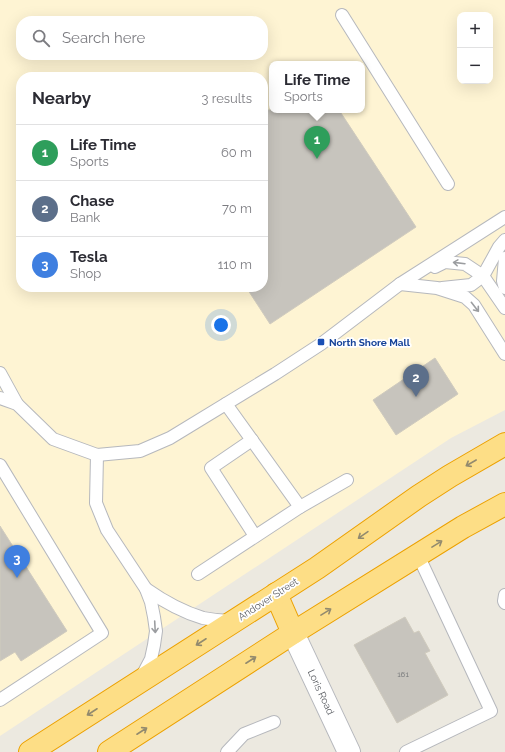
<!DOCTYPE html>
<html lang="en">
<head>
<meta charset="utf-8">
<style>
	body { margin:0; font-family:Raleway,sans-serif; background:#f7f7f7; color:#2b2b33 }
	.controls { position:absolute; right:12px; top:12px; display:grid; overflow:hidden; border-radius:8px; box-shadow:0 4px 16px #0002 }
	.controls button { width:36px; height:36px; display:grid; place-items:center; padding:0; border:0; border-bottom:1px solid #e1e1e2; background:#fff; color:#2b2b33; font:20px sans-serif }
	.you { position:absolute; left:221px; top:325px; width:14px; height:14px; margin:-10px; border:3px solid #fff; border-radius:50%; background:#1a73e8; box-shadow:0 0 0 6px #1a73e833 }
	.badge { display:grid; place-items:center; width:26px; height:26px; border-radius:50%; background:#1a73e8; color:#fff; font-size:13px; font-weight:700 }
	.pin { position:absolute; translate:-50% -33px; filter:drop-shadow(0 1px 2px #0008) }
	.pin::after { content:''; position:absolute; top:21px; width:14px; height:12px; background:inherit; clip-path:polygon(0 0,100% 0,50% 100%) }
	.popup { position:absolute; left:269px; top:61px; width:96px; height:52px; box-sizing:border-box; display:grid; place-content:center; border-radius:8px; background:#fff; filter:drop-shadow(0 1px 3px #0005); font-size:13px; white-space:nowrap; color:#7c7c81 }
	.popup b { font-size:15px; color:#2b2b33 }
	.popup::after { content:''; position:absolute; left:50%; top:100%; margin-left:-8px; border:8px solid transparent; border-top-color:#fff }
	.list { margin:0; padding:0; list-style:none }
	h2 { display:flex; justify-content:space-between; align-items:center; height:52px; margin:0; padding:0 16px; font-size:17px }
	h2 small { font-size:13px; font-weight:400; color:#7c7c81 }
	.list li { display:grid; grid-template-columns:26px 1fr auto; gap:12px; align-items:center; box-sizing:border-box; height:56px; padding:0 16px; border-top:1px solid #e1e1e2 }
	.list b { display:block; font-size:15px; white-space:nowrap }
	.list p { margin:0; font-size:13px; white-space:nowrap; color:#7c7c81 }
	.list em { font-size:13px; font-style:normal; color:#7c7c81 }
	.icon { flex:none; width:22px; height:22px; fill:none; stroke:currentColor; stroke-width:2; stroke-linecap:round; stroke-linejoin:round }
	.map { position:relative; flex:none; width:505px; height:752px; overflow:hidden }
	.search { position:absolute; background:#fff; box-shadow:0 4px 16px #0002; left:16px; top:16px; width:252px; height:44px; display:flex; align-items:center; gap:10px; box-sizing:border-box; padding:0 14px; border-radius:16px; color:#7c7c81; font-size:15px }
	.panel { position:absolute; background:#fff; box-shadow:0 4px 16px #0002; left:16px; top:72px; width:252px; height:220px; border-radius:16px }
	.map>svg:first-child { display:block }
	.commercial { fill:#fef4d3; fill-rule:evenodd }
	.building { fill:#c7c4bd; stroke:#d0cbbe }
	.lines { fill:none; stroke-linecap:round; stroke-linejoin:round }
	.lane-casing { stroke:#b6b8bd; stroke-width:14 }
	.street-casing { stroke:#b6b8bd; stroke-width:24 }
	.highway-casing { stroke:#eca100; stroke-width:24 }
	.lane { stroke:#fff; stroke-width:12 }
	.street { stroke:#fff; stroke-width:22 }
	.highway { stroke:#fdde86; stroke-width:22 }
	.oneway { stroke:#9b9da0 }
	.oneway2 { stroke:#928a6e }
	.transit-dot { fill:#1a4fb4; stroke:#fff; stroke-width:1.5 }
	.labels { text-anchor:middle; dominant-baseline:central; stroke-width:3.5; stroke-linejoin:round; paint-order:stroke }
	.number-label { font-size:8px; fill:#747678 }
	.transit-label { font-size:10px; font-weight:bold; fill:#164399; stroke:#fff; text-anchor:start }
	.street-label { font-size:10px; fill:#595c61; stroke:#fff }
</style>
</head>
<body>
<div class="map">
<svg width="505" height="752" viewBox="0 0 505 752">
	<rect width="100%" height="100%" fill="#ece9e0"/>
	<path class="commercial" d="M0,0H505V410L451,438L0,736ZM460,15H490V81H460ZM21,21H263V55H21ZM272,64H362V110H272ZM21,77H263V287H21Z"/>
	<g class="building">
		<polygon points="263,110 339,110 416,227 270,324 246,287 263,287"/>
		<polygon points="435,358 458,394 396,435 373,400"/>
		<polygon points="0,526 67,631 21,661 15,652 0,661"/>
		<polygon points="405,617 414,633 419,631 430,651 425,653 448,695 397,723 354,645"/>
	</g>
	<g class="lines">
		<g class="lane-casing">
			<g id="lane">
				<polyline points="342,15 448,184"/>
				<polyline points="505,258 503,281 505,288"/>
				<polyline points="435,267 445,262 465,264 483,276 505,308"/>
				<polyline points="400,284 437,288 465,297 474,305 505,354"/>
				<polyline points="442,288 471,285 483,276 499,247 505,240"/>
				<polyline points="0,373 17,404"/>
				<polyline points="0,398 17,404 53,439 97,455 140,451 170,438 275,374 321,344 400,284 505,217"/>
				<polyline points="252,440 211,468 255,536"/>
				<polyline points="97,455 96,503 107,530 146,589 151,602 154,617 156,631 154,645 151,659 142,676"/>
				<polyline points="0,465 102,633 0,700"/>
				<polyline points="300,507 347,480"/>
				<polyline points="198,574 300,507 226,404"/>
				<path d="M146,589C163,601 183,612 203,618C213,620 222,621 232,621"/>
				<polyline points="505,595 504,601 505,603"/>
				<polyline points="227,752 244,734 274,722"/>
				<polyline points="406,752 491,711 418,555"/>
			</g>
		</g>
		<g class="street-casing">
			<polyline id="street" points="293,633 349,752"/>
		</g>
		<g class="highway-casing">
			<g id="highway">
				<polyline points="276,594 293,633"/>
				<polyline points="30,752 317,568 419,496 450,476 505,444"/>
				<polyline points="109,752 293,633 463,527 505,504"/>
			</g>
		</g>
		<use href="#lane" class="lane"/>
		<use href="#street" class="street"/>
		<use href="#highway" class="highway"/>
	</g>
	<defs><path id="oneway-shaft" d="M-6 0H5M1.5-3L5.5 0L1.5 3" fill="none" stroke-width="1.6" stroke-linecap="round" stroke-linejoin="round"/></defs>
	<g class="oneway">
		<use href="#oneway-shaft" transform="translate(459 263) rotate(-173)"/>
		<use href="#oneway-shaft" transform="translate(475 307) rotate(52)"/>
		<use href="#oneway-shaft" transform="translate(155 627) rotate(87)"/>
	</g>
	<g class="oneway2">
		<use href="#oneway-shaft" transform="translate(471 463) rotate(150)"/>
		<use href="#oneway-shaft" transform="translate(363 535) rotate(145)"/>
		<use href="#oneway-shaft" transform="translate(437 544) rotate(-32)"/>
		<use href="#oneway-shaft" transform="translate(326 612) rotate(-32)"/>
		<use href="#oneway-shaft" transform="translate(201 642) rotate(147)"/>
		<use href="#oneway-shaft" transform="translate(251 660) rotate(-33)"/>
		<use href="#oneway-shaft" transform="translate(92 712) rotate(147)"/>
		<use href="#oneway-shaft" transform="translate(142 731) rotate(-33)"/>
	</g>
	<rect class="transit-dot" x="317" y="338" width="8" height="8" rx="2"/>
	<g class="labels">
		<g class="number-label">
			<text x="403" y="674">161</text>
		</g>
		<g class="transit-label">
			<text x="329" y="342">North Shore Mall</text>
		</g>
		<g class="street-label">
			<text transform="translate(268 599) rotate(-33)">Andover Street</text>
			<text transform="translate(321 692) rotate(65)">Loris Road</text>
		</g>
	</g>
</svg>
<div class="controls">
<button>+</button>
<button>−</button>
</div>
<div class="you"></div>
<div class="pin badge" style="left:317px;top:159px;background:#2e9e5b">1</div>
<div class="popup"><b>Life Time</b>Sports</div>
<div class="pin badge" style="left:416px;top:397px;background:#5c6f8a">2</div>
<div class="pin badge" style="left:17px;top:578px;background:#3f7fe0">3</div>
<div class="search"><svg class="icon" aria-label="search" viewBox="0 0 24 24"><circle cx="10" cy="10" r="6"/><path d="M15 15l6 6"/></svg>Search here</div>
<section class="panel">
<h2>Nearby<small>3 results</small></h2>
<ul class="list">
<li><span class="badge" style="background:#2e9e5b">1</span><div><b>Life Time</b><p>Sports</p></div><em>60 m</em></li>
<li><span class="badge" style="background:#5c6f8a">2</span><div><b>Chase</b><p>Bank</p></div><em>70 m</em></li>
<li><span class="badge" style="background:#3f7fe0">3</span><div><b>Tesla</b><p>Shop</p></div><em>110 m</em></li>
</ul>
</section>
</div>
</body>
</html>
